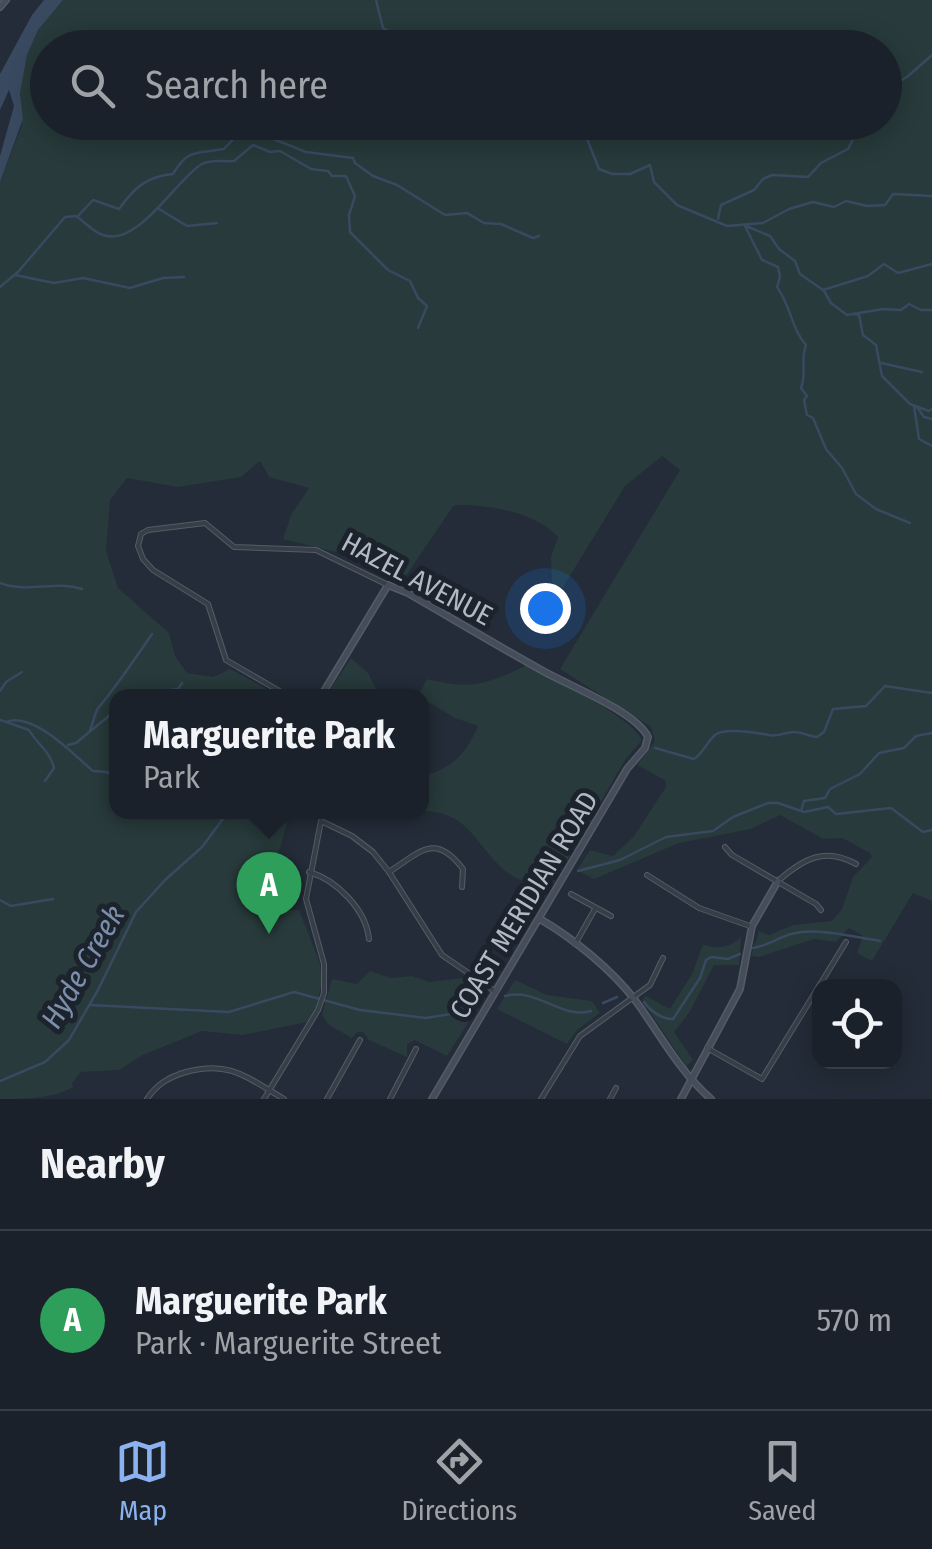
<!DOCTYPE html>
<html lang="en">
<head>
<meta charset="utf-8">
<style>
	body { margin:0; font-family:"Fira Sans Condensed",sans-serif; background:#232932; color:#f1f3f6 }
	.controls { position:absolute; right:30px; bottom:30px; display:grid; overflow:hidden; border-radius:20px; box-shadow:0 5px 25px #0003 }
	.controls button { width:90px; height:90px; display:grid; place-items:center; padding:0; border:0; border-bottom:2px solid #383e47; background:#1a212a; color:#f1f3f6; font:50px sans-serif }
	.you { position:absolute; left:545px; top:608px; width:35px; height:35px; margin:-25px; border:8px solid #fff; border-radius:50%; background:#1a73e8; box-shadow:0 0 0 15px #1a73e833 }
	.badge { display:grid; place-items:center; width:65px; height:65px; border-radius:50%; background:#8bb2f0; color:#fff; font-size:32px; font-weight:700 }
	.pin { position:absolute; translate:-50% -82px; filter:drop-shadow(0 2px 5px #0008) }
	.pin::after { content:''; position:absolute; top:52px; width:35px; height:30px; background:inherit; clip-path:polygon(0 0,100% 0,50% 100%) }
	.popup { position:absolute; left:109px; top:689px; width:320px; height:130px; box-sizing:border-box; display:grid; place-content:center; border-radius:20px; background:#1a212a; filter:drop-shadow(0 2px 8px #0005); font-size:32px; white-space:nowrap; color:#9fa3a8 }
	.popup b { font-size:38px; color:#f1f3f6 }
	.popup::after { content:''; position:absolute; left:50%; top:100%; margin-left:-20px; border:20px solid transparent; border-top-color:#1a212a }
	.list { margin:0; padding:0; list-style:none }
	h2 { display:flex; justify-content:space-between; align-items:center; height:130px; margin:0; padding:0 40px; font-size:42px }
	h2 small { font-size:32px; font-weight:400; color:#9fa3a8 }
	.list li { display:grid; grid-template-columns:65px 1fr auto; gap:30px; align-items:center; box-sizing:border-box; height:180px; padding:0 40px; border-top:2px solid #383e47 }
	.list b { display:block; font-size:38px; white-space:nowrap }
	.list p { margin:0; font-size:32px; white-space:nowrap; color:#9fa3a8 }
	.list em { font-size:32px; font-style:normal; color:#9fa3a8 }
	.icon { flex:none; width:55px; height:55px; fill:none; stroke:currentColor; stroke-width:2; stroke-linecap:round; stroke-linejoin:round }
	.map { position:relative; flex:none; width:932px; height:1099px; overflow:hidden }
	.search { position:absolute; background:#1a212a; box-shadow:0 5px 25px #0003; left:30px; right:30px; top:30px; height:110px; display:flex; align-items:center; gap:25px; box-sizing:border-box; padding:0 35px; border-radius:55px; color:#9fa3a8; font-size:38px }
	.sheet { height:310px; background:#1a212a }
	nav { display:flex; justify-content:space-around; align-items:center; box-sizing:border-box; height:140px; border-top:2px solid #383e47; background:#1a212a; font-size:28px; color:#9fa3a8 }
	nav a { display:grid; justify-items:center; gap:5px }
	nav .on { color:#8bb2f0 }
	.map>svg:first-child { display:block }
	.green { fill:#283a3b; fill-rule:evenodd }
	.water { fill:#394960 }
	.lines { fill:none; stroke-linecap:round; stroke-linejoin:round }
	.stream { stroke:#394960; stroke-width:2.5 }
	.street-casing { stroke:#545c66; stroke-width:6 }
	.secondary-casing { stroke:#545c66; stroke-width:8 }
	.street { stroke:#363e48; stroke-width:4 }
	.secondary { stroke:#454d5b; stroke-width:5 }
	.labels { text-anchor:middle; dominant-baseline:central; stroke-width:10; stroke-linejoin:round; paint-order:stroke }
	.street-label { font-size:28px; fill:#b1b9c4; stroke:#1c232d }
	.water-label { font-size:30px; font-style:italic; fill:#7c8faa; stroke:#1c232d }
</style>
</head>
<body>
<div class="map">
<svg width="932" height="1099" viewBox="0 0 932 1099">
	<rect width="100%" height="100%" fill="#232c38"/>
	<g class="green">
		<path d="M63,0H932V901L913,893L872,961L857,953L863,936L849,928L836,942L814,939L759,957L751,956L759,931L769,935L793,925L832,921L842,909L853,877L872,857L870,853L842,838L823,839L780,815L751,829L679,843L594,879L577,870L590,850L613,856L634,836L666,787V781L637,765L655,741L651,727L560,669L680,470L662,456L625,486L562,589L552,585L551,557L558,537C536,512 487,504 454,505L401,583L348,555L283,539L292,513L309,488L269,477L260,461L241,477L178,487L127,478L110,500L106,551L118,588L169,633L175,656L187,673L213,677L230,669L280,696H116V812H290L269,888L254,897L251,908L299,910L320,963L322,983L315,1012L307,1022L243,1035L202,1031L143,1055L119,1070L81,1072L72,1083L73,1087C53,1099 24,1099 0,1099V182L22,125L20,94L27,55L38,30ZM48,48H884V122H48Z"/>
		<polygon points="351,658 368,673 380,696 326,696"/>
		<path d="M527,665C553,679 631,716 642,740L625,760L549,891C535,884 517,881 504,870C475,844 468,811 422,811V770L430,774C456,765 467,751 478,726L455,718L418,696L427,679C472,690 487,684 527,665Z"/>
		<path d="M741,937L739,965H714L689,1013L674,1032L693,1060L686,1066L642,1000L646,996L670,1009L692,974L703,944C715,950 732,947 741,937Z"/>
		<polygon points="370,971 391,978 412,976 429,982 463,978 487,993 447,1056 415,1040 407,1044 407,1057 369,1040 363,1032 357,1032 352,1038 329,1025 322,1015 332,979 357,984"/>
		<polygon points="515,980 547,995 592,1001 600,1013 577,1030 567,1044 497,1009"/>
	</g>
	<polygon class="water" points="44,0 63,0 38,30 27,55 20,94 23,119 0,182 0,156 14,106 9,90 0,110 0,74 32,15"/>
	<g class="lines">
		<g class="stream">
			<polyline points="376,0 383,28 402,40 407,48"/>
			<polyline points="792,48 794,46"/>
			<polyline points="884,90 907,77 932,55"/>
			<polyline points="560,122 576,137 588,139 595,135 613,138 651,134 661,139 669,137 688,122"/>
			<polyline points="609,135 611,126 617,122"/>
			<polyline points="587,139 599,169 612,174 630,174 650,165 654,182 677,205 727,226 763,223 789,209 813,202 834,207 846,201 867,206 885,205 893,194 932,196"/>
			<polyline points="159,209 187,226 217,223"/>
			<path d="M76,216C85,222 93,232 103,235C138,248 178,177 202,164C212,159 224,162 234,161L253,145L270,152L280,151L311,169L328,171L332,176H346L355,196L349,215L350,232L388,270L410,281L418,298L427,306L418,328"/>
			<polyline points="718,219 721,205 754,190 763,179 772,175 808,177 821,163 848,149 862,122"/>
			<path d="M744,224L762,260L778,267L780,277L777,287C791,306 791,328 806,345C800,360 807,373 801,388L807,396L804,400L807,415L813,418L826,449L842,468L856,494L876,509L910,523"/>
			<polyline points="746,226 770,236 779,249 795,261 800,274 823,290 868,276 884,264 898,273 932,264"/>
			<polyline points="15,275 54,283 83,278 130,288 163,278 184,277"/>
			<path d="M0,287L18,272L65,217L78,216L93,200L119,209C134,188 147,176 173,174C188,148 197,154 224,149L241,131L248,129L306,152L353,158L355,163L373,176L397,185L445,215L467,213L484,223L501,224L533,238L539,236"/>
			<polyline points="824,291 831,303 847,315 883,309 901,310 909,304 921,310 932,310"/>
			<polyline points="854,314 859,315 863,335 876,345 882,376 910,404 929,411 932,409"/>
			<polyline points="881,363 922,372"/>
			<polyline points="914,406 919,439 932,446"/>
			<polyline points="917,407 924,417 932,419"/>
			<path d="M0,583C29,594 55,580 82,589"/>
			<polyline points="0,691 6,682 22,672"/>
			<polyline points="155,696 164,691 178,689 182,683"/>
			<path d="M0,720L29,730C37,744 50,751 54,768L45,781"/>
			<path d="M6,722C33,711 74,755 93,771L107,772L116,778"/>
			<path d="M90,730C94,722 94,713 99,707C119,683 135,659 152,634"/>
			<polyline points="68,745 76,743 116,710"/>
			<path d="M655,748L694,759C703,753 707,742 715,735C725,727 758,733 769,735C777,737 786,732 794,732C801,732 809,736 817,737L824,732L833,709L866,706L885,686L932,693"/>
			<polyline points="801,811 804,801 825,798 830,789 860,774 879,753 904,748 916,736 932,733"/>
			<polyline points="578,871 620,860 666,837 713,831 733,817 768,803 778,803 804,812 828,807 836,814 891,808 923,832 932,830"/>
			<polyline points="0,900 11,906 53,899"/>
			<path d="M753,948C770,945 777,938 791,934C819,927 853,937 880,941"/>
			<path d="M505,996C536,987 562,1020 591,1011"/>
			<path d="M644,1002C649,1010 663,1020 673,1019L700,978L706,960L711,957L728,959L740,954"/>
			<polyline points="603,1003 617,997"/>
			<polyline points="90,1005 229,1012 294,992 360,1010 426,1018 469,1011 483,998"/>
			<polyline points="0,1081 45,1062 69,1040 98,990 136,912 165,880 202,847 228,812"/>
		</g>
		<g class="street-casing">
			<g id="street">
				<polyline points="288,696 226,660 208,604 153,570 143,559 138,546 141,534 148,530 205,523 234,547 316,550 388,585"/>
				<polyline points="725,847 732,855 816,904 821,910"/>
				<path d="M309,872C337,880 366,910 369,939"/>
				<path d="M389,872C420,852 435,832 463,869L462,887"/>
				<polyline points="647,875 699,908 750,926"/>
				<path d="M778,881C804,858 825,847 856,864"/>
				<polyline points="571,894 611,916"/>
				<polyline points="575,944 595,909"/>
				<polyline points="707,1048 762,1079 846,942"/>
				<path d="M147,1099C157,1084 169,1077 186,1072C230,1060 248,1078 284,1099"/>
				<polyline points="264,1099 318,1010 324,993 324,964 306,899 321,821 352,836 373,852 389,872 442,955 496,992"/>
				<polyline points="327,1099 360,1040"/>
				<polyline points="390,1099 416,1049"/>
				<polyline points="541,1099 580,1036 650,985 663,958"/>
				<polyline points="610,1099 616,1088"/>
			</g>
		</g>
		<g class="secondary-casing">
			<g id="secondary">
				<polyline points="0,7 6,0"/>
				<path d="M321,696L388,585L408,593C453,619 498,646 543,671C570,686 636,712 648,737L645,748L627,769L432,1099"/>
				<path d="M540,919C574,939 611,969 635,1000C660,1034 679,1071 711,1099"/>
				<polyline points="681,1099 740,989 752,926 778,881"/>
			</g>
		</g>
		<use href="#street" class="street"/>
		<use href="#secondary" class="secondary"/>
	</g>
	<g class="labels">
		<g class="street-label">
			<text transform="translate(417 579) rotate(28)">HAZEL AVENUE</text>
			<text transform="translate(524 905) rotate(-59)">COAST MERIDIAN ROAD</text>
		</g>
		<g class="water-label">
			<text transform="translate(83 967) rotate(-60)">Hyde Creek</text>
		</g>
	</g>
</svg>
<div class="controls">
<button><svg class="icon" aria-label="locate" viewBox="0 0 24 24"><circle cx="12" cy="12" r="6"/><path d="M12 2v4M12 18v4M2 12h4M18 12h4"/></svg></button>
</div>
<div class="you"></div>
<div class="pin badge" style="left:269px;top:934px;background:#2e9e5b">A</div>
<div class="popup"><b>Marguerite Park</b>Park</div>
<div class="search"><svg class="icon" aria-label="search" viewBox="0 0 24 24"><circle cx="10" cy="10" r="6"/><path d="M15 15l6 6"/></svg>Search here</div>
</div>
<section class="sheet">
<h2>Nearby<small></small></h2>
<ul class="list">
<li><span class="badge" style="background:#2e9e5b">A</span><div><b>Marguerite Park</b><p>Park · Marguerite Street</p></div><em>570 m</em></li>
</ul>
</section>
<nav>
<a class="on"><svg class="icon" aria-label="map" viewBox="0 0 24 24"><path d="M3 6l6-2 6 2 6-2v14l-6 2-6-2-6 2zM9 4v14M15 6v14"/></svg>Map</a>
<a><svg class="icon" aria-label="directions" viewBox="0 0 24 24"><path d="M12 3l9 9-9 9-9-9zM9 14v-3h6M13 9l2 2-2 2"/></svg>Directions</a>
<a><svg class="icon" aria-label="saved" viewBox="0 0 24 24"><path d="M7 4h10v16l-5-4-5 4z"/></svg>Saved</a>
</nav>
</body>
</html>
